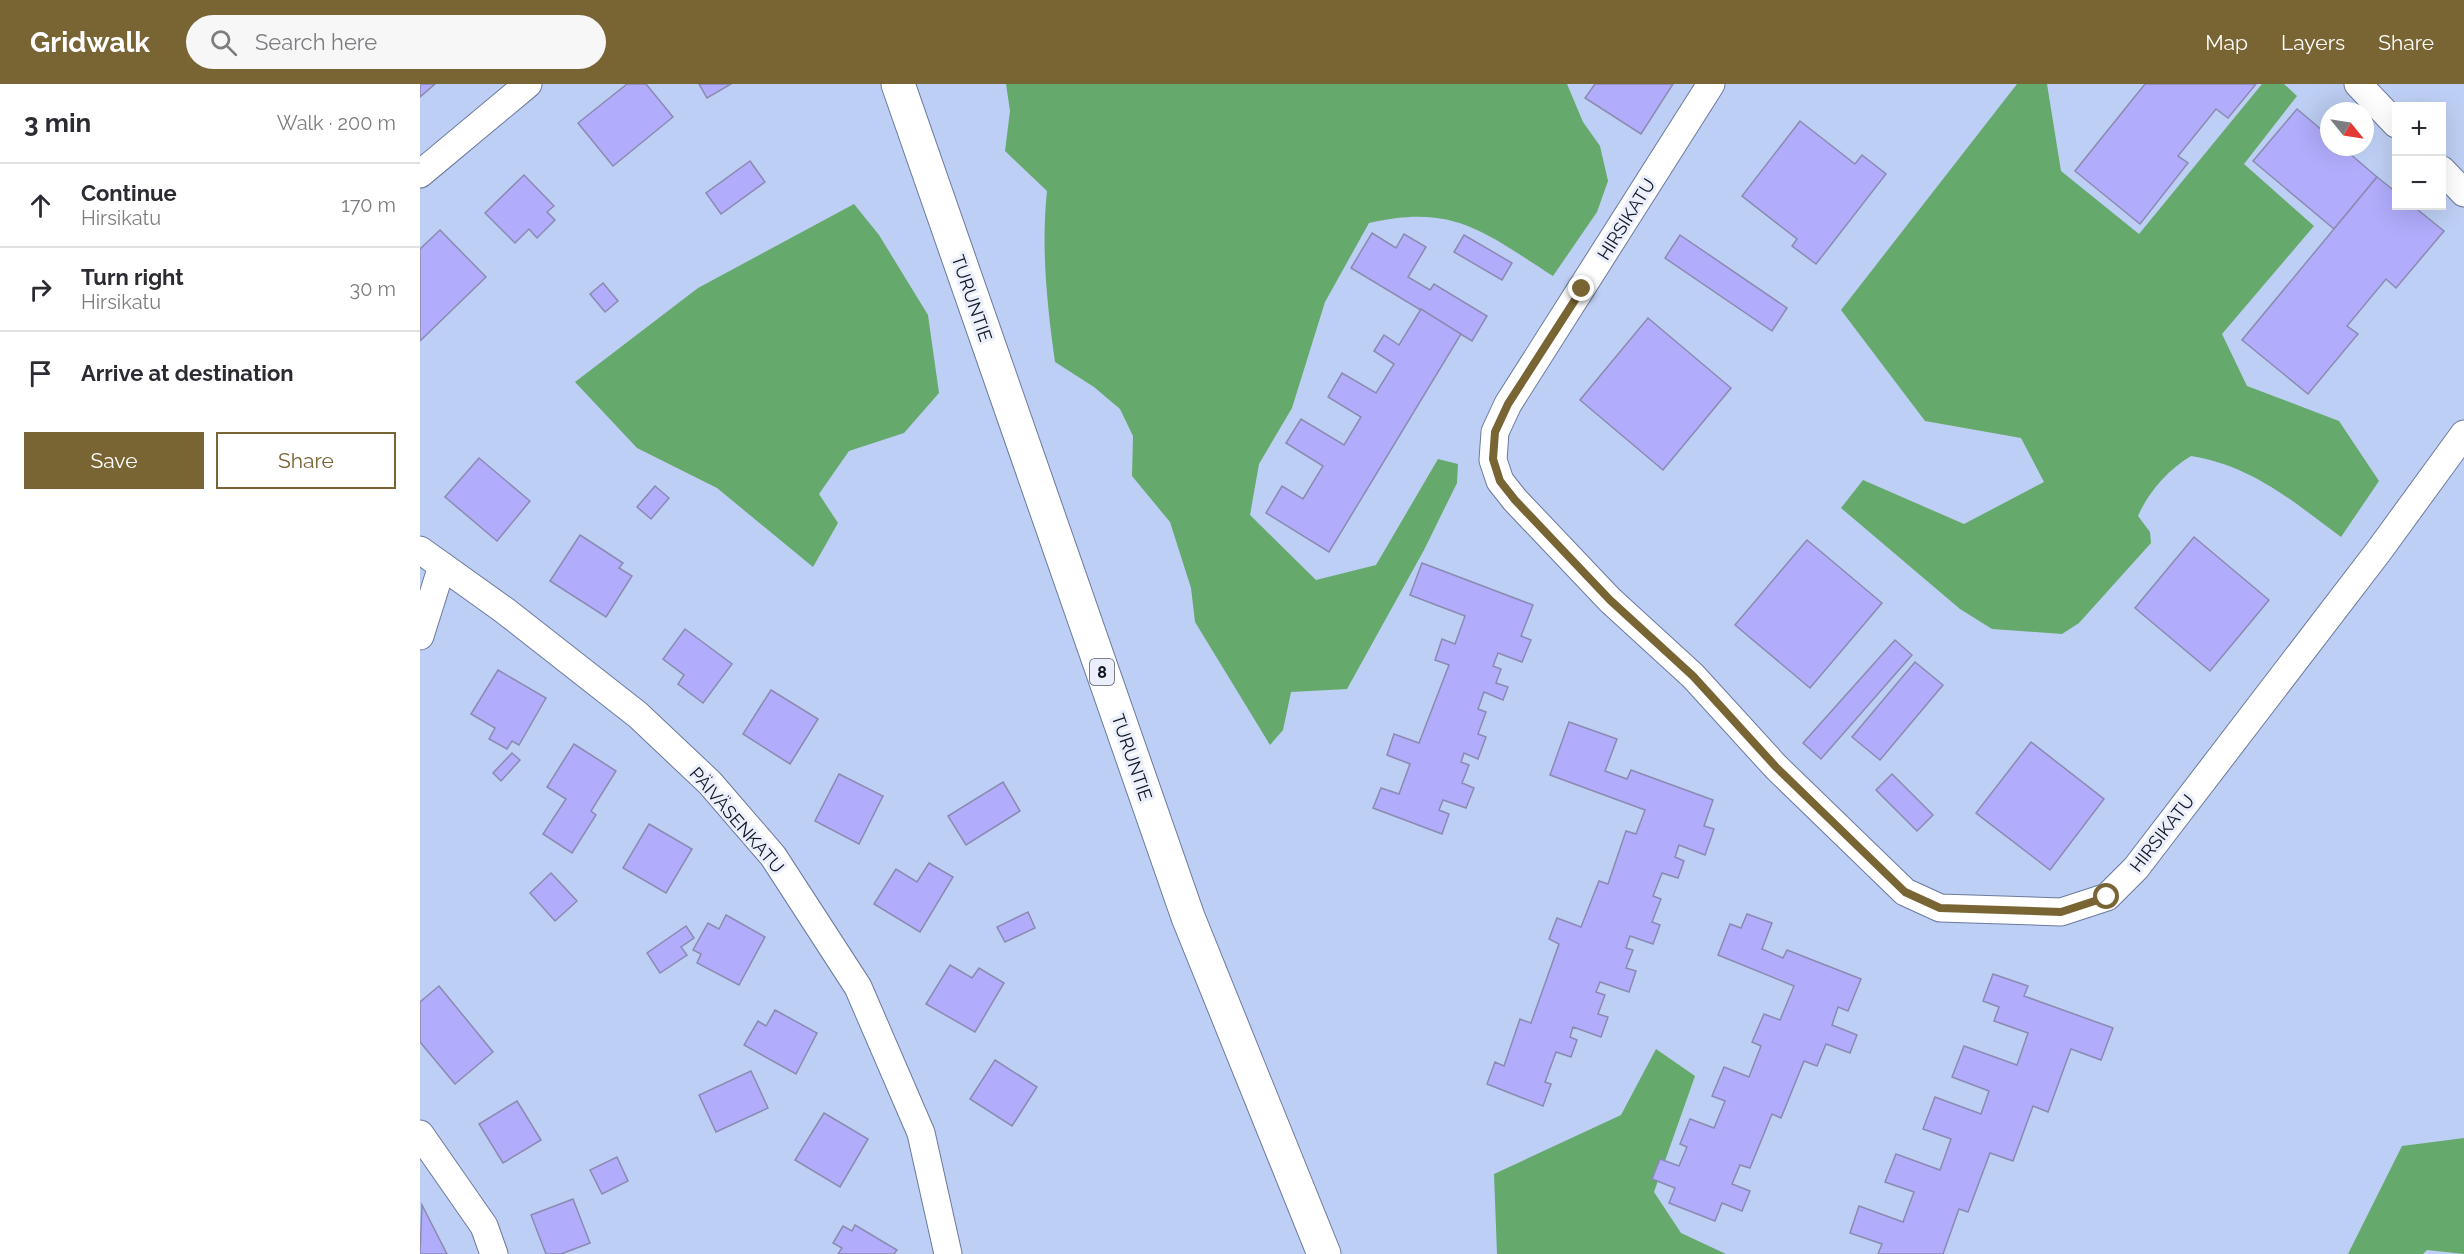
<!DOCTYPE html>
<html lang="en">
<head>
<meta charset="utf-8">
<style>
	body { margin:0; font-family:Raleway,sans-serif; background:#f7f7f7; color:#2b2b33 }
	.controls { position:absolute; right:18px; top:18px; display:grid; overflow:hidden; border-radius:0px; box-shadow:0 6px 24px #0002 }
	.controls button { width:54px; height:54px; display:grid; place-items:center; padding:0; border:0; border-bottom:2px solid #e1e1e2; background:#fff; color:#2b2b33; font:30px sans-serif }
	.compass { position:absolute; left:1900px; top:18px; width:54px; height:54px; border-radius:50%; background:#fff; box-shadow:0 6px 24px #0002; rotate:120deg }
	.stop { position:absolute; width:18px; height:18px; margin:-14px; border:4px solid #796433; border-radius:50%; background:#fff }
	.stop.end { background:#796433; border-color:#fff; box-shadow:0 2px 6px #0008 }
	.list { margin:0; padding:0; list-style:none }
	h2 { display:flex; justify-content:space-between; align-items:center; height:78px; margin:0; padding:0 24px; font-size:26px }
	h2 small { font-size:20px; font-weight:400; color:#7c7c81 }
	.list li { display:grid; grid-template-columns:39px 1fr auto; gap:18px; align-items:center; box-sizing:border-box; height:84px; padding:0 24px; border-top:2px solid #e1e1e2 }
	.list b { display:block; font-size:22px; white-space:nowrap }
	.list p { margin:0; font-size:20px; white-space:nowrap; color:#7c7c81 }
	.list em { font-size:20px; font-style:normal; color:#7c7c81 }
	.actions { display:flex; gap:12px; padding:18px 24px }
	.actions a { flex:1; padding:14px 0; border:2px solid #796433; border-radius:0px; text-align:center; font-size:21px; color:#796433 }
	.actions .main { background:#796433; color:#fff }
	.icon { flex:none; width:33px; height:33px; fill:none; stroke:currentColor; stroke-width:2; stroke-linecap:round; stroke-linejoin:round }
	.map { position:relative; flex:none; width:2044px; height:1170px; overflow:hidden }
	header { display:flex; align-items:center; gap:36px; box-sizing:border-box; height:84px; padding:0 30px; background:#796433; color:#fff }
	header strong { font-size:28px }
	nav { display:flex; gap:33px; margin-inline-start:auto; font-size:21px }
	.search { width:420px; height:54px; background:#f7f7f7; display:flex; align-items:center; gap:15px; box-sizing:border-box; padding:0 21px; border-radius:33px; color:#7c7c81; font-size:22px }
	main { display:flex }
	aside { flex:1; background:#fff }
	.map>svg:first-child { display:block }
	.forest { fill:#66a96c }
	.building { fill:#b1acfb; stroke:#8b8ab0; stroke-width:1.5 }
	.lines { fill:none; stroke-linecap:round; stroke-linejoin:round }
	.street-casing { stroke:#6b7a9d; stroke-width:29 }
	.highway-casing { stroke:#6b7a9d; stroke-width:35 }
	.street { stroke:#fff; stroke-width:27 }
	.highway { stroke:#fff; stroke-width:33 }
	.route { stroke:#796433; stroke-width:8 }
	.labels { text-anchor:middle; dominant-baseline:central; stroke-width:6; stroke-linejoin:round; paint-order:stroke }
	.shield { fill:#eaeffb; stroke:#515664; stroke-width:1.5 }
	.shield-label { font-size:16px; font-weight:bold; fill:#101523 }
	.street-label { font-size:18px; fill:#101523; stroke:#eaeffb }
</style>
</head>
<body>
<header>
<strong>Gridwalk</strong>
<div class="search"><svg class="icon" aria-label="search" viewBox="0 0 24 24"><circle cx="10" cy="10" r="6"/><path d="M15 15l6 6"/></svg>Search here</div>
<nav><a>Map</a><a>Layers</a><a>Share</a></nav>
</header>
<main>
<aside>
<h2>3 min<small>Walk · 200 m</small></h2>
<ul class="list">
<li><svg class="icon" aria-label="ahead" viewBox="0 0 24 24"><path d="M12 20V5M6 11l6-6 6 6"/></svg><div><b>Continue</b><p>Hirsikatu</p></div><em>170 m</em></li>
<li><svg class="icon" aria-label="right" viewBox="0 0 24 24"><path d="M7 20v-9h11M14 6l5 5-5 5"/></svg><div><b>Turn right</b><p>Hirsikatu</p></div><em>30 m</em></li>
<li><svg class="icon" aria-label="arrive" viewBox="0 0 24 24"><path d="M6 21V4h12l-3 4 3 4H6"/></svg><div><b>Arrive at destination</b></div></li>
</ul>
<div class="actions"><a class="main">Save</a><a>Share</a></div>
</aside>
<div class="map">
<svg width="2044" height="1170" viewBox="0 0 2044 1170">
	<rect width="100%" height="100%" fill="#becff5"/>
	<g class="forest">
		<path d="M586,0H1147L1163,38L1180,62L1188,97L1177,128L1133,192C1065,149 1035,119 949,139L905,218L872,324L839,380L830,431L896,496L956,481L1018,375L1038,380L1037,399L1004,466L927,605L871,608L863,646L850,661L775,538L771,504L750,438L712,392L713,352L700,325L674,303L635,278C627,220 621,165 627,107L585,67L590,27Z"/>
		<path d="M1597,0H1627L1641,87L1719,150L1842,0H1864L1877,12L1824,80L1894,142L1802,250L1827,302L1919,337L1959,397L1921,453C1872,417 1833,382 1771,372C1748,386 1729,407 1718,432L1730,448L1731,459L1659,539L1642,550L1572,545L1540,525L1421,424L1443,396L1544,440L1624,398L1601,354L1505,337L1421,226Z"/>
		<polygon points="434,120 459,151 508,231 519,309 484,349 429,367 399,410 418,439 393,483 297,404 217,364 155,298 278,204"/>
		<polygon points="1236,965 1275,992 1234,1108 1261,1149 1306,1170 1077,1170 1074,1090 1201,1031"/>
		<polygon points="2044,1054 2044,1170 2007,1166 2003,1170 1928,1170 1982,1062"/>
	</g>
	<g class="building">
		<polygon points="0,0 15,0 0,13"/>
		<polygon points="207,0 226,0 253,33 193,82 158,39"/>
		<polygon points="279,0 311,0 287,14"/>
		<polygon points="1175,0 1253,0 1221,50 1165,14"/>
		<polygon points="1725,0 1836,0 1808,34 1796,25 1758,72 1768,79 1720,140 1655,87"/>
		<polygon points="1877,25 1909,52 1909,63 1922,63 1957,93 1914,145 1833,77"/>
		<polygon points="1380,37 1435,80 1442,71 1466,90 1396,180 1372,162 1377,155 1322,112"/>
		<polygon points="330,77 345,98 301,130 286,109"/>
		<polygon points="104,91 134,122 127,128 135,136 117,154 109,145 95,159 65,129"/>
		<polygon points="1957,93 1976,108 1976,122 1993,122 2024,147 1976,204 1966,195 1927,242 1938,250 1888,310 1822,256"/>
		<polygon points="20,146 66,193 0,257 0,165"/>
		<polygon points="952,149 976,164 984,150 1006,163 988,193 1010,206 1014,200 1067,232 1052,257 931,184"/>
		<polygon points="1044,151 1092,179 1082,196 1034,168"/>
		<polygon points="1260,151 1367,224 1352,247 1245,174"/>
		<polygon points="183,199 198,217 185,228 170,210"/>
		<polygon points="1001,225 1041,250 909,468 846,429 862,402 883,415 903,382 866,359 881,335 924,361 941,333 908,313 922,289 956,309 974,280 954,267 964,251 979,261"/>
		<polygon points="1228,234 1311,304 1243,386 1160,316"/>
		<polygon points="59,374 110,417 77,457 25,413"/>
		<polygon points="235,402 249,414 231,435 217,423"/>
		<polygon points="160,451 203,479 199,484 212,492 186,533 130,497"/>
		<polygon points="1774,453 1849,516 1790,587 1715,524"/>
		<polygon points="1387,456 1462,519 1390,604 1315,541"/>
		<polygon points="1002,479 1113,521 1101,552 1111,556 1102,578 1078,569 1073,582 1081,585 1076,599 1088,603 1083,616 1064,608 1058,625 1066,628 1058,650 1066,653 1058,675 1044,669 1041,678 1049,681 1042,699 1054,704 1046,724 1023,716 1019,726 1029,730 1022,750 953,724 961,704 979,710 990,680 967,671 974,650 999,659 1029,581 1015,576 1022,555 1035,560 1045,532 990,511"/>
		<polygon points="265,545 312,580 283,619 258,600 264,591 243,575"/>
		<polygon points="1475,556 1492,571 1401,675 1383,659"/>
		<polygon points="1495,578 1523,601 1460,676 1432,653"/>
		<polygon points="78,586 126,614 99,661 92,657 87,665 69,655 75,644 51,630"/>
		<polygon points="351,606 398,635 370,680 323,650"/>
		<polygon points="1149,638 1197,655 1185,687 1207,695 1211,686 1293,716 1284,742 1294,745 1285,771 1259,761 1255,773 1264,777 1258,794 1242,789 1233,812 1241,815 1232,838 1240,841 1233,860 1210,852 1206,864 1213,866 1206,884 1216,887 1209,908 1180,898 1176,908 1185,911 1178,930 1188,933 1181,953 1153,943 1150,953 1157,956 1151,973 1136,968 1125,998 1131,1000 1123,1022 1067,1000 1075,978 1084,982 1100,935 1111,939 1139,860 1129,855 1137,834 1161,843 1179,797 1188,800 1206,747 1216,750 1225,726 1130,691"/>
		<polygon points="1611,658 1684,715 1630,786 1556,729"/>
		<polygon points="154,660 196,687 171,727 176,731 152,769 123,750 146,715 127,703"/>
		<polygon points="92,669 100,676 81,697 73,689"/>
		<polygon points="419,690 463,712 439,760 395,737"/>
		<polygon points="1472,690 1513,731 1497,747 1456,706"/>
		<polygon points="583,698 600,727 546,761 528,732"/>
		<polygon points="229,740 272,765 246,809 203,784"/>
		<polygon points="509,779 533,793 500,848 454,820 476,785 497,798"/>
		<polygon points="131,789 157,817 135,837 110,809"/>
		<polygon points="608,828 615,844 585,858 577,843"/>
		<polygon points="1327,830 1352,839 1342,865 1363,874 1367,866 1441,895 1428,927 1418,923 1412,941 1437,951 1430,969 1406,960 1397,982 1384,977 1361,1034 1352,1030 1330,1084 1320,1081 1312,1100 1330,1107 1322,1127 1302,1119 1295,1137 1249,1119 1255,1104 1232,1095 1240,1075 1259,1082 1267,1063 1260,1060 1270,1035 1294,1044 1305,1017 1292,1012 1304,983 1329,993 1341,962 1332,958 1344,930 1360,936 1374,902 1298,871 1310,840 1321,844"/>
		<polygon points="306,831 345,853 319,901 277,879 281,870 273,866 288,839 299,845"/>
		<polygon points="266,842 274,854 261,863 267,871 240,889 227,869"/>
		<polygon points="530,881 552,894 559,884 584,899 555,948 506,920"/>
		<polygon points="1573,890 1608,902 1604,912 1693,944 1681,976 1651,965 1628,1028 1613,1022 1593,1077 1570,1069 1548,1128 1539,1125 1523,1170 1458,1170 1462,1160 1430,1149 1439,1122 1483,1138 1494,1108 1465,1098 1476,1070 1520,1086 1531,1055 1503,1045 1515,1013 1561,1030 1569,1007 1532,993 1544,962 1597,981 1608,949 1574,937 1579,923 1563,917"/>
		<polygon points="19,902 73,968 35,1000 0,958 0,918"/>
		<polygon points="355,926 397,949 376,990 324,961 338,937 346,942"/>
		<polygon points="575,976 617,1003 592,1042 550,1015"/>
		<polygon points="331,987 348,1024 296,1048 279,1011"/>
		<polygon points="97,1017 121,1056 83,1079 59,1040"/>
		<polygon points="404,1029 448,1055 420,1103 375,1076"/>
		<polygon points="197,1073 208,1097 182,1110 170,1086"/>
		<polygon points="153,1115 170,1159 141,1170 126,1170 111,1131"/>
		<polygon points="2,1121 27,1170 0,1170"/>
		<polygon points="435,1141 477,1166 474,1170 418,1170 422,1164 413,1159 423,1142 432,1147"/>
	</g>
	<g class="lines">
		<g class="street-casing">
			<g id="street">
				<polyline points="1291,0 1088,320 1075,348 1073,376 1080,397 1095,416 1190,516 1273,592 1356,683 1485,808 1520,824 1641,828 1687,813 1716,784 1958,468 2044,350"/>
				<polyline points="1938,0 1976,40"/>
				<polyline points="2022,86 2044,109"/>
				<polyline points="0,90 108,0"/>
				<polyline points="0,466 84,526 218,631 290,699 353,772 438,903 501,1049 528,1170"/>
				<polyline points="0,552 22,482"/>
				<polyline points="0,1050 64,1142 74,1170"/>
			</g>
		</g>
		<g class="highway-casing">
			<polyline id="highway" points="478,0 768,833 904,1170"/>
		</g>
		<use href="#street" class="street"/>
		<use href="#highway" class="highway"/>
	</g>
	<g class="lines">
		<polyline class="route" points="1162,205 1088,320 1075,348 1073,375 1080,397 1095,416 1190,516 1273,592 1356,683 1485,808 1520,824 1641,828 1687,813"/>
	</g>
	<g class="labels">
		<rect class="shield" x="670" y="575" width="24" height="26" rx="4.5"/>
		<g class="shield-label">
			<text x="682" y="588">8</text>
		</g>
		<g class="street-label">
			<text transform="translate(1206 135) rotate(-58)">HIRSIKATU</text>
			<text transform="translate(552 214) rotate(71)">TURUNTIE</text>
			<text transform="translate(712 673) rotate(71)">TURUNTIE</text>
			<text transform="translate(317 736) rotate(49)">PÄIVÄSENKATU</text>
			<text transform="translate(1742 749) rotate(-52)">HIRSIKATU</text>
		</g>
	</g>
</svg>
<div class="controls">
<button>+</button>
<button>−</button>
</div>
<svg class="compass" viewBox="-18 -18 36 36"><path d="M0-13l5 13h-10z" fill="#e53935"/><path d="M0 13l5-13h-10z" fill="#7c7c81"/></svg>
<div class="stop" style="left:1687px;top:813px"></div>
<div class="stop end" style="left:1162px;top:205px"></div>
</div>
</main>
</body>
</html>
